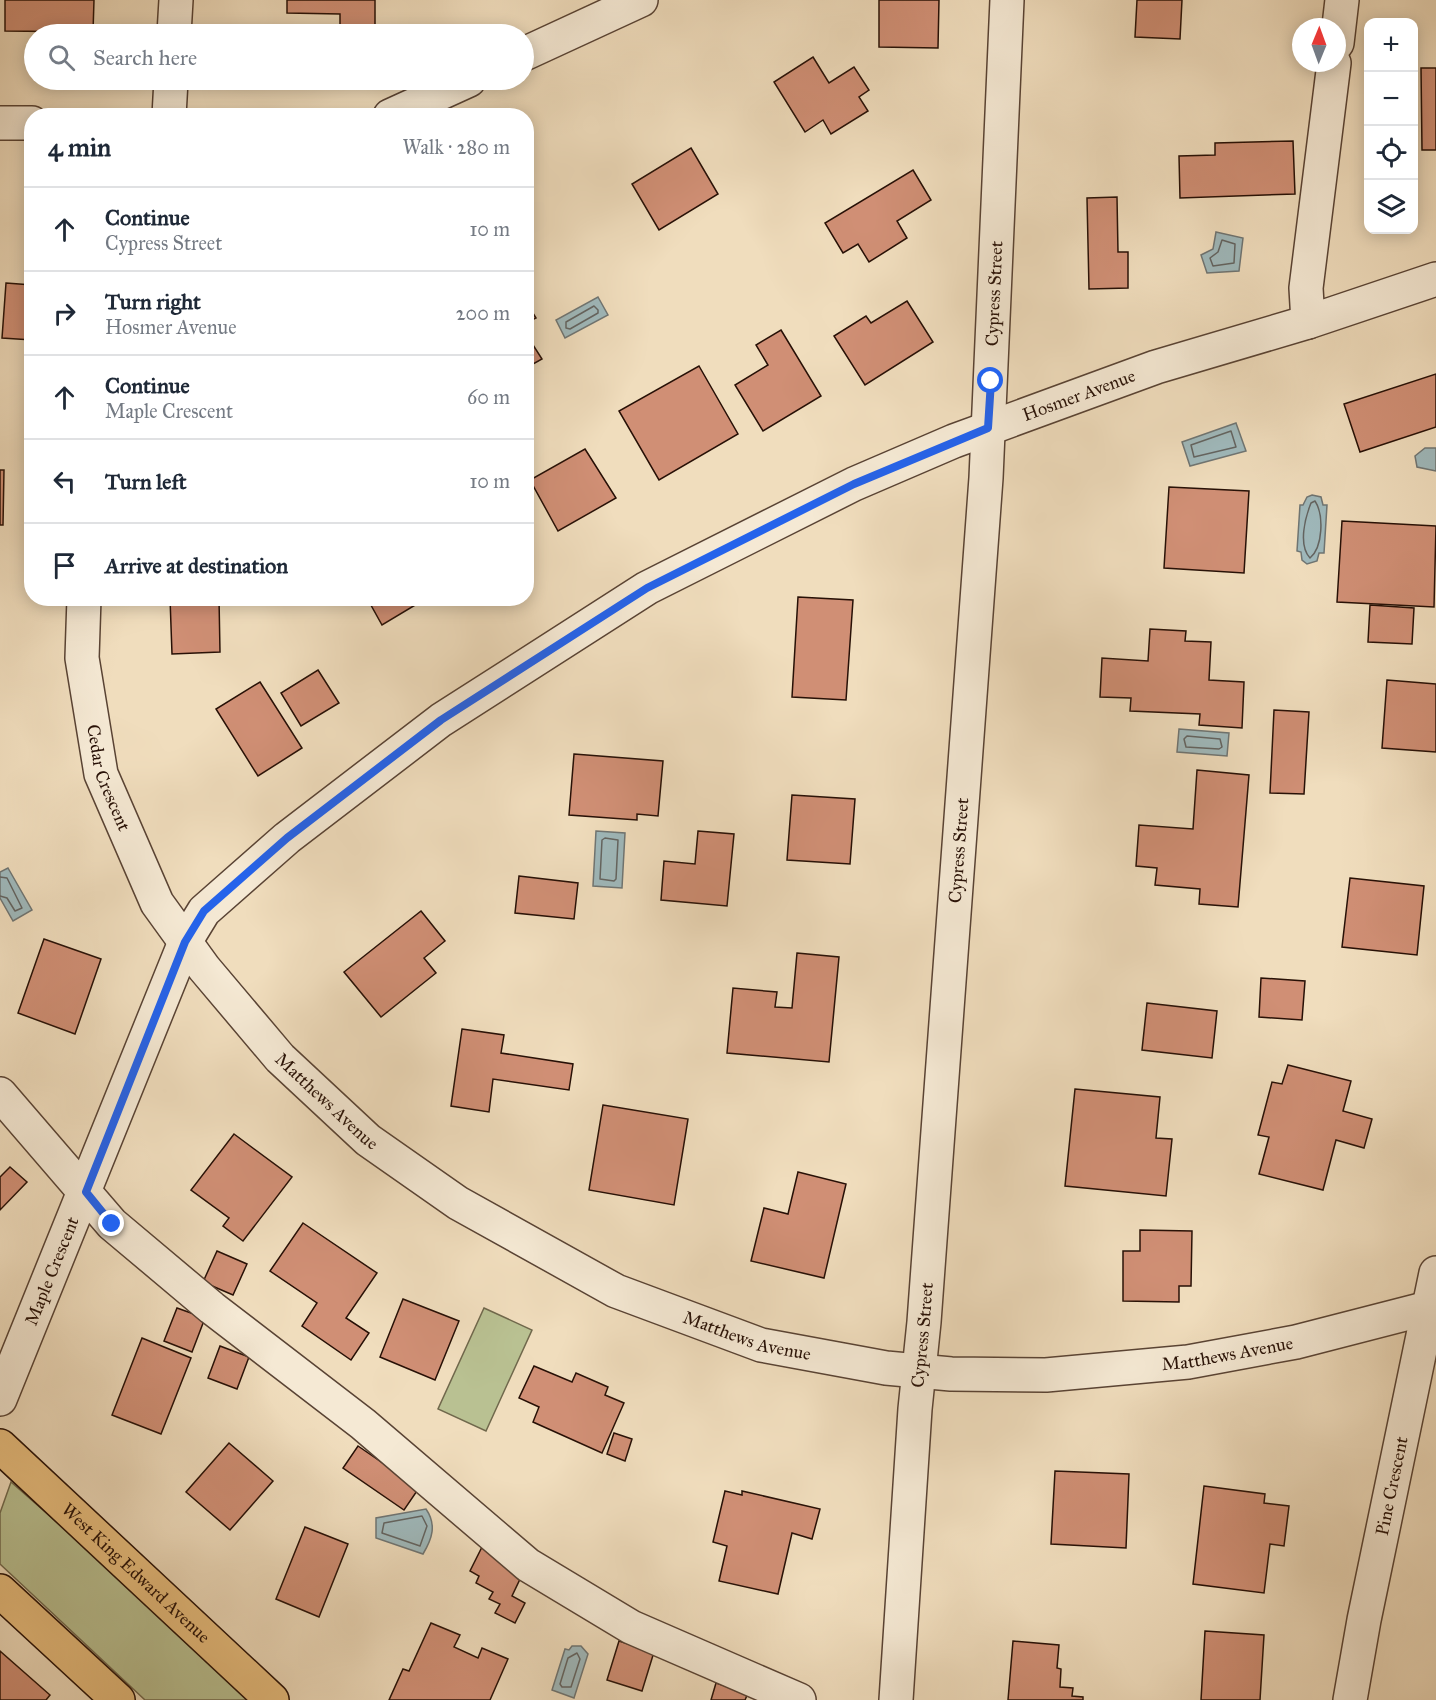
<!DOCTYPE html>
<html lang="en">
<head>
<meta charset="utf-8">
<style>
	body { margin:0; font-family:"IM FELL Great Primer",serif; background:#f6f6f7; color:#1f2937 }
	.controls { position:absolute; right:18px; top:18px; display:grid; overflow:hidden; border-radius:12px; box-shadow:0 3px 15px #0003 }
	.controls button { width:54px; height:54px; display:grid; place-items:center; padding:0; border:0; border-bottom:2px solid #e0e1e3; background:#fff; color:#1f2937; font:30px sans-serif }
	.compass { position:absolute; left:1292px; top:18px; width:54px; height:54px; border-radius:50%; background:#fff; box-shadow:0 3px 15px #0003; rotate:1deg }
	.stop { position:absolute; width:18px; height:18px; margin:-14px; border:4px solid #2563eb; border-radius:50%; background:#fff }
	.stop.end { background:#2563eb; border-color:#fff; box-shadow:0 2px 6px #0008 }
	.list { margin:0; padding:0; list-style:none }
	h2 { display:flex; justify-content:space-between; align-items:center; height:78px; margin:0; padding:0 24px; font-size:26px }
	h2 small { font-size:20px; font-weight:400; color:#747a83 }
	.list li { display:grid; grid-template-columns:39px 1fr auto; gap:18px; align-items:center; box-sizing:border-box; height:84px; padding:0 24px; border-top:2px solid #e0e1e3 }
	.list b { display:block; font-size:22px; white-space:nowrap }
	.list p { margin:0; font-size:20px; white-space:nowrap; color:#747a83 }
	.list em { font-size:20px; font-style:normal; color:#747a83 }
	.icon { flex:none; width:33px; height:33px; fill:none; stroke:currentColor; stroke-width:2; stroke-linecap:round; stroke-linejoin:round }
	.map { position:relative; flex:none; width:1436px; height:1700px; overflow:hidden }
	.search { position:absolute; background:#fff; box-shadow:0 3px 15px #0003; left:24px; top:24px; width:510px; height:66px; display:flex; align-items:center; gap:15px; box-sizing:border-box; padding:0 21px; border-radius:33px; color:#747a83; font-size:22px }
	.panel { position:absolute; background:#fff; box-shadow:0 3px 15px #0003; left:24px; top:108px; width:510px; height:498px; border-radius:24px }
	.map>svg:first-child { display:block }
	.green { fill:#b9c192; stroke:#70684c; stroke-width:1.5 }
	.water { fill:#9fb9bc; stroke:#6f7573; stroke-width:1.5 }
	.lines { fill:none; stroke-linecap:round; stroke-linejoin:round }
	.shore { stroke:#636461; stroke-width:1.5 }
	.building { fill:#d08f75; stroke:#271006; stroke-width:1.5 }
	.minor-casing { stroke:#594334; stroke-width:36 }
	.major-casing { stroke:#271006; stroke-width:36 }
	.minor { stroke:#f5e9d4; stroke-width:33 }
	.major { stroke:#e8be7e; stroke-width:33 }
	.route { stroke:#2563eb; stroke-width:8 }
	.labels { text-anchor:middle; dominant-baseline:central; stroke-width:6; stroke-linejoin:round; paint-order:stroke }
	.street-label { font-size:18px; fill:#271006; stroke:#f5e9d4 }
</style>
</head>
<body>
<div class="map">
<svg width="1436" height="1700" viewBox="0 0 1436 1700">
	<rect width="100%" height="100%" fill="#f0ddbd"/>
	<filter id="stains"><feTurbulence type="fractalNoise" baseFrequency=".00333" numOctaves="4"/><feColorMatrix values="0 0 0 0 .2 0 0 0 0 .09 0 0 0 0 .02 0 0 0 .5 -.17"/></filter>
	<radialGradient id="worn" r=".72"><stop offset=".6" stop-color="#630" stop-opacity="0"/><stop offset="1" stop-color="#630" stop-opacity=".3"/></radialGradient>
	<g class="green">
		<polygon points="484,1308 532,1330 486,1431 438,1409"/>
		<polygon points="11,1482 107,1566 250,1700 145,1700 0,1564 0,1513"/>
	</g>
	<g class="water">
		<polygon points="1216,232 1243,238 1239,271 1207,273 1201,255 1213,249"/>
		<polygon points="598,297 608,315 565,338 556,320"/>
		<polygon points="1236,423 1246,451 1190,466 1182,442"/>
		<polygon points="1425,448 1436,448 1436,471 1417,467 1415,456"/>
		<polygon points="1312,495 1321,497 1323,505 1327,505 1324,553 1319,553 1317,561 1307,564 1302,560 1301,552 1297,551 1300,505 1303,505 1307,497"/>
		<polygon points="1179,729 1229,733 1227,756 1177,752"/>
		<polygon points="596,831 625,833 622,888 593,886"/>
		<polygon points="8,868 32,910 13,921 0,898 0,872"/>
		<path d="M426,1509C437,1525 432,1539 423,1554L376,1538V1518Z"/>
		<polygon points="572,1646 581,1646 588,1654 574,1698 552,1690 565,1649 569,1650"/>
	</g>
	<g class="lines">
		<g class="shore">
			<polygon points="1222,240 1235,244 1234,263 1213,266 1210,258 1218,252"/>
			<polygon points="594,306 598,310 598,313 570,329 566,328 566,322"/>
			<polygon points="1231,431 1236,447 1194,457 1191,445"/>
			<path d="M1315,501C1324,515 1323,547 1310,558C1298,545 1305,518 1311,503Z"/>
			<polygon points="1187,736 1220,739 1222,747 1219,749 1186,747 1184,739"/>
			<polygon points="605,838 618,840 616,879 614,881 600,879 602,840"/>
			<polyline points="0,877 7,878 22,908 15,911 7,898 0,896"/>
			<polygon points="422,1516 427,1526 420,1546 382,1533 384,1523"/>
			<polygon points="577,1653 580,1659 571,1687 562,1687 560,1684 568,1658"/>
		</g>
	</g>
	<g class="building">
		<polygon points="5,0 94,0 93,32 5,31"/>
		<polygon points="287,0 375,0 375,34 340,34 340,14 287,13"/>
		<polygon points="879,0 939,0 938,48 879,47"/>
		<polygon points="1137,0 1182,0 1180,39 1135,37"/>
		<polygon points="813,57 829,83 854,67 869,90 859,97 868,111 831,134 823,120 805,132 774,82"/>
		<polygon points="1421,68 1436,68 1436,150 1422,150"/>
		<polygon points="1293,141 1295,194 1180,198 1179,156 1215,155 1215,143"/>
		<polygon points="691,148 718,194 659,230 632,184"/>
		<polygon points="913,170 931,200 897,221 907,238 869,262 858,244 843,253 825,223"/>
		<polygon points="1117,197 1118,252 1128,252 1128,288 1089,289 1087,198"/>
		<polygon points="6,283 32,285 32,340 2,338"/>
		<polygon points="907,301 933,342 865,385 834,336 866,316 871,323"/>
		<polygon points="526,302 536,318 526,323"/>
		<polygon points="781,330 821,396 763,431 735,385 768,365 756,345"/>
		<polygon points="526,334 542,359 526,368"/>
		<polygon points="699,366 738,434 659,480 619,411"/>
		<polygon points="1436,374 1436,427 1360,452 1344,404"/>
		<polygon points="585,449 616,498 558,531 530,480"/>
		<polygon points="0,470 4,470 3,525 0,525"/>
		<polygon points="1169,487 1249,491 1244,573 1164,568"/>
		<polygon points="1342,521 1436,526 1434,607 1337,602"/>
		<polygon points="798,597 853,600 846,700 792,697"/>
		<polygon points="170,598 219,598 220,652 172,654"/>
		<polygon points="367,598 427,598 382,625"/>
		<polygon points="1370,605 1414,608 1412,644 1368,642"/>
		<polygon points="1150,629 1186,631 1185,641 1211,642 1209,680 1244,682 1242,728 1199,725 1200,714 1130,711 1131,698 1100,697 1102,658 1148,661"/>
		<polygon points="318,670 339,703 301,726 281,693"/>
		<polygon points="1387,680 1436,684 1436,752 1382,748"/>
		<polygon points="260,682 302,748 258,776 216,709"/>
		<polygon points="1274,710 1309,712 1304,794 1270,793"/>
		<polygon points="574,754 663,761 658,816 637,814 637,820 569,815"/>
		<polygon points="1197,770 1249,775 1238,907 1199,904 1200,889 1155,885 1157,868 1136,866 1139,825 1193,829"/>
		<polygon points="792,795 855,799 850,864 787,860"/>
		<polygon points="698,831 734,834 727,906 661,900 664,861 695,864"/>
		<polygon points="519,876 578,883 574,919 515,913"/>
		<polygon points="1350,878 1424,886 1417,955 1342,947"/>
		<polygon points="421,911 445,941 424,958 436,973 381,1017 344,972"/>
		<polygon points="44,939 101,959 75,1034 18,1013"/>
		<polygon points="797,953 839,957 829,1062 727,1053 733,988 777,992 775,1007 792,1008"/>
		<polygon points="1261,978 1305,981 1302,1020 1259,1017"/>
		<polygon points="1147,1003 1217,1011 1212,1058 1142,1050"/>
		<polygon points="462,1029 504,1035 501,1053 573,1064 569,1090 493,1079 489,1112 451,1106"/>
		<polygon points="1288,1065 1351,1081 1343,1111 1372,1119 1364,1148 1336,1140 1323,1190 1259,1174 1269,1137 1258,1135 1272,1082 1282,1084"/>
		<polygon points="1075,1089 1160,1097 1156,1138 1172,1139 1166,1196 1065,1186"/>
		<polygon points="603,1105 688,1119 674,1205 589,1190"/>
		<polygon points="234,1134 292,1177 243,1241 223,1226 229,1218 191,1190"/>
		<polygon points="10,1167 27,1182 0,1210 0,1177"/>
		<polygon points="798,1172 846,1184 824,1278 751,1261 764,1208 788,1214"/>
		<polygon points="303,1223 377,1273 346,1318 369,1333 351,1360 302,1326 317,1303 270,1271"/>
		<polygon points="1140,1230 1192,1231 1191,1286 1179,1286 1179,1302 1123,1301 1123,1251 1140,1251"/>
		<polygon points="217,1251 247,1264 233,1295 203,1282"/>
		<polygon points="403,1299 459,1321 435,1380 380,1357"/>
		<polygon points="177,1308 205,1318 192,1352 164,1341"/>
		<polygon points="142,1338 191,1358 161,1434 112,1415"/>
		<polygon points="220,1346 249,1357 237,1389 208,1378"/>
		<polygon points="534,1366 572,1382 576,1373 608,1387 605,1395 624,1403 602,1453 533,1422 539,1407 519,1398"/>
		<polygon points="614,1433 632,1439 625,1461 607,1454"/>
		<polygon points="229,1443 273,1481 230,1530 186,1492"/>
		<polygon points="358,1446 419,1488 404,1510 343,1468"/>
		<polygon points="1055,1471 1129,1474 1126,1548 1051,1544"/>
		<polygon points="1204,1486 1265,1494 1264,1503 1289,1506 1284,1546 1270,1544 1264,1593 1193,1584"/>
		<polygon points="725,1491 742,1495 742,1491 820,1509 812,1539 792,1533 778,1594 719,1581 727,1546 713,1542"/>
		<polygon points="305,1527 348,1544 319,1617 276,1599"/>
		<polygon points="482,1547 514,1563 510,1571 521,1577 512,1596 525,1603 515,1623 495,1613 500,1604 489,1599 493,1592 476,1583 479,1576 470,1571"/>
		<polygon points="431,1623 460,1635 454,1647 478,1658 482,1648 508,1659 490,1700 389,1700 403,1669 409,1671"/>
		<polygon points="1205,1631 1264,1635 1260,1700 1201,1700"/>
		<polygon points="619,1641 654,1652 642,1691 607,1680"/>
		<polygon points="1013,1641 1059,1645 1057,1668 1061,1669 1060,1687 1073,1688 1072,1696 1083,1697 1083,1700 1008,1700"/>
		<polygon points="0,1651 50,1695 46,1700 0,1700"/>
		<polygon points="716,1683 748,1693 745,1700 711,1700"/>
	</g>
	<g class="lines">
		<g class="minor-casing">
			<g id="minor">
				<polyline points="174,34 176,0"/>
				<polyline points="1337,43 1342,0"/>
				<polyline points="524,54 641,0"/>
				<polyline points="169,116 171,80"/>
				<polyline points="390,116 469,80"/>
				<polyline points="0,123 32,123"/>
				<polyline points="1308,322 1306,288 1334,63"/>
				<path id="s1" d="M84,598L82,658L101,774L157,903L204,968L280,1058L368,1140L458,1203L616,1291L761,1345L886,1368L951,1374L1046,1375L1188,1362L1296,1342L1436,1306"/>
				<polyline points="0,1094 112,1224 212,1308 363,1424 528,1565 631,1627 799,1700"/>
				<path id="s2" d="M0,1399L185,942L204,911L287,838L441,720L647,588L854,484L954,441L1156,367L1308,322L1436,279"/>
				<path id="s3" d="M896,1700L915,1409L924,1322L986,478L1007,0"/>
				<path id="s4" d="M1350,1700L1364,1620L1436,1273"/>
			</g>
		</g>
		<g class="major-casing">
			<g id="major">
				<path id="s5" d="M0,1446L272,1700"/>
				<polyline points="0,1591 118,1700"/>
			</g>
		</g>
		<use href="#minor" class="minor"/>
		<use href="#major" class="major"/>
	</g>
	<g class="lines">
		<polyline class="route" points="112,1224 86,1192 185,942 204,911 287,838 441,720 647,588 854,484 988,428 991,381"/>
	</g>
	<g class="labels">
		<g class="street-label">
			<text stroke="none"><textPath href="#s3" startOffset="1410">Cypress Street</textPath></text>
			<text stroke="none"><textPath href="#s2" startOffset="1552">Hosmer Avenue</textPath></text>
			<text stroke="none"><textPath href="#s1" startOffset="183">Cedar Crescent</textPath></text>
			<text stroke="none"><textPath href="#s3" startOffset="852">Cypress Street</textPath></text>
			<text stroke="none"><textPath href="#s1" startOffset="580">Matthews Avenue</textPath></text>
			<text stroke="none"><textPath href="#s2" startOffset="138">Maple Crescent</textPath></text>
			<text stroke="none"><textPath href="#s1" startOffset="1066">Matthews Avenue</textPath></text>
			<text stroke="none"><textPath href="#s3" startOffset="366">Cypress Street</textPath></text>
			<text stroke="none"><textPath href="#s1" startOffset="1552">Matthews Avenue</textPath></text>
			<text stroke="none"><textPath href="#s4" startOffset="218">Pine Crescent</textPath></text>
			<text stroke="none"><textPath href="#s5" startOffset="186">West King Edward Avenue</textPath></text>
		</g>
	</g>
	<rect width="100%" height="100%" filter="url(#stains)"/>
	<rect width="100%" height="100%" fill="url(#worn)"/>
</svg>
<div class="controls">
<button>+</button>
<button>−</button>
<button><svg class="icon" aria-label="locate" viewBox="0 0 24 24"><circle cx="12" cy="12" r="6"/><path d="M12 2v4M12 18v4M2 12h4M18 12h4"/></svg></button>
<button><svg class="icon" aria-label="layers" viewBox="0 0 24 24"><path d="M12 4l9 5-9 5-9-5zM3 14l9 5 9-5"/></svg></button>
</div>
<svg class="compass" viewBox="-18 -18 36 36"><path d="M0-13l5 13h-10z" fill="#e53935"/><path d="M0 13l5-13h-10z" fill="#747a83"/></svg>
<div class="stop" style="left:991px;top:381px"></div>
<div class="stop end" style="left:112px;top:1224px"></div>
<div class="search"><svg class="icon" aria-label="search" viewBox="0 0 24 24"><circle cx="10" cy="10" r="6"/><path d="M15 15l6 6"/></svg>Search here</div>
<section class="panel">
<h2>4 min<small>Walk · 280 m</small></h2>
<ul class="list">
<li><svg class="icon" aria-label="ahead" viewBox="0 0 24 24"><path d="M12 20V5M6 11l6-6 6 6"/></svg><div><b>Continue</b><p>Cypress Street</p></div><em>10 m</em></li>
<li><svg class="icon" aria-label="right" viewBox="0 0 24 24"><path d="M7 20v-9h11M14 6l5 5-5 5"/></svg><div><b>Turn right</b><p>Hosmer Avenue</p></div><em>200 m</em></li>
<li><svg class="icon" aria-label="ahead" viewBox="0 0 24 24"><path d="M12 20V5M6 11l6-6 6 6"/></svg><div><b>Continue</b><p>Maple Crescent</p></div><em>60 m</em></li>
<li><svg class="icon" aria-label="left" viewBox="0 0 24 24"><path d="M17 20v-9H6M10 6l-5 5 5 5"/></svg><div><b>Turn left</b></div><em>10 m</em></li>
<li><svg class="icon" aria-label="arrive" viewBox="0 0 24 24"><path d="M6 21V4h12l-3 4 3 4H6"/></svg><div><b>Arrive at destination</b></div></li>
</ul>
</section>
</div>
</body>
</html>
